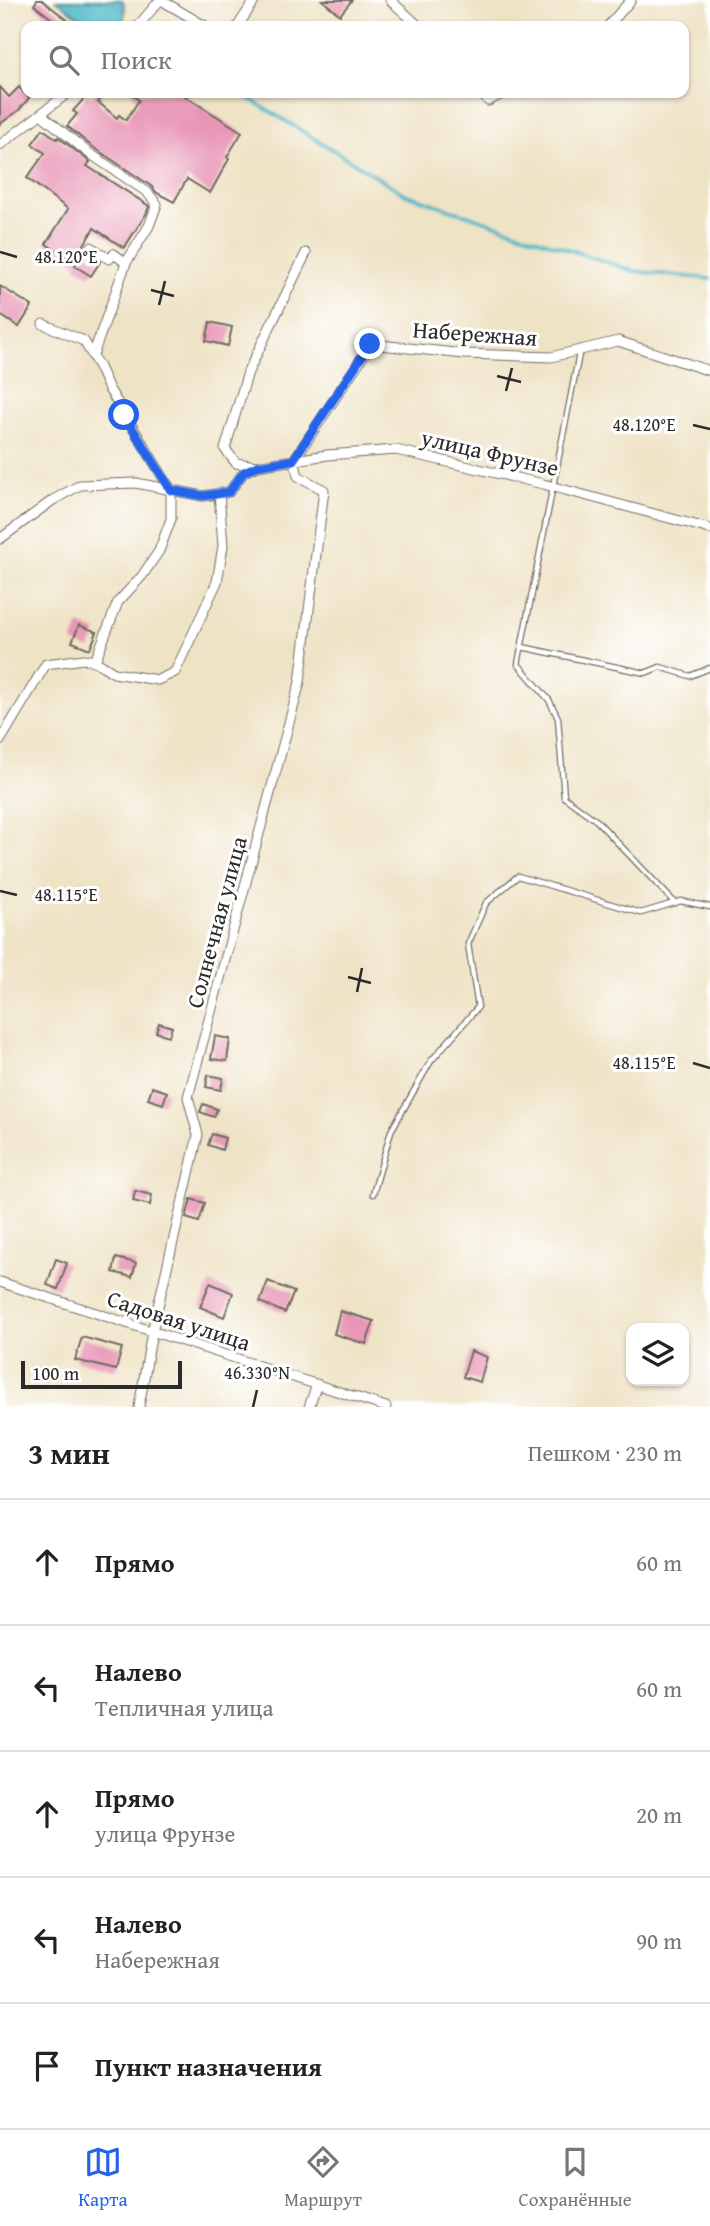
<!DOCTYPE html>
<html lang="ru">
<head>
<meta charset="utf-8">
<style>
	body { margin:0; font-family:"Gentium Book Plus",serif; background:#f2f2f2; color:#222 }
	.controls { position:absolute; right:21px; bottom:21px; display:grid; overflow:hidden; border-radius:14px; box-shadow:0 2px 5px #0004 }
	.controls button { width:63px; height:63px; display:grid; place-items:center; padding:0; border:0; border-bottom:2px solid #e0e0e0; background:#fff; color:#222; font:35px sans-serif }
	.scale { position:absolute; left:21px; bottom:18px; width:161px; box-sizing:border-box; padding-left:7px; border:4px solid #2b2b2b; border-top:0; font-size:19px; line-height:24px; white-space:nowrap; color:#2b2b2b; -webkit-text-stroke:5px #fff; paint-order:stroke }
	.stop { position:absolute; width:21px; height:21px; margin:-16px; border:5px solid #2563eb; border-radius:50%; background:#fff }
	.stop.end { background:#2563eb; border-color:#fff; box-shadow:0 2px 7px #0008 }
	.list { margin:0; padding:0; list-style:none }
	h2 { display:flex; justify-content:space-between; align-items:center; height:91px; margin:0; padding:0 28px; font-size:30px }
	h2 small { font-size:23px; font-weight:400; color:#767676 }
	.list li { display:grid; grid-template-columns:46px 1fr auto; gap:21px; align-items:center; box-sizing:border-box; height:126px; padding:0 28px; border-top:2px solid #e0e0e0 }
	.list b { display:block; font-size:26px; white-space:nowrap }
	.list p { margin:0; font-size:23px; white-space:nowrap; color:#767676 }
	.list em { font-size:23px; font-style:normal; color:#767676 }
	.icon { flex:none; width:38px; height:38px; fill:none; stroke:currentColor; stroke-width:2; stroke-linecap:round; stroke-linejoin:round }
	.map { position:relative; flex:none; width:710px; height:1407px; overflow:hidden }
	.search { position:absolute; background:#fff; box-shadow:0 2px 5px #0004; left:21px; right:21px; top:21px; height:77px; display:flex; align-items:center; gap:18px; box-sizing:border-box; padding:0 24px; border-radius:14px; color:#767676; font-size:26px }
	.sheet { height:721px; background:#fff }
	nav { display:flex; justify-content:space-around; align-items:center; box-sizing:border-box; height:98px; border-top:2px solid #e0e0e0; background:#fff; font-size:19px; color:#767676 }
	nav a { display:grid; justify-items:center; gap:4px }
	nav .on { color:#2563eb }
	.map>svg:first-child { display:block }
	.water { fill:#4bb7c6; stroke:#3b7178; stroke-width:2 }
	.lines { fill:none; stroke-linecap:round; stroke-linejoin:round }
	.stream { stroke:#4bb7c6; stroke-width:3.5 }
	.building { fill:#e896b6 }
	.service-casing { stroke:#706b61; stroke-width:7 }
	.minor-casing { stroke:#706b61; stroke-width:11 }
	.service { stroke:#fff; stroke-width:4.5 }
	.minor { stroke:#fff; stroke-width:9 }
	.route { stroke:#2563eb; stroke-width:9 }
	.ticks { fill:none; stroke:#2b2b2b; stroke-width:2.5 }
	.labels { text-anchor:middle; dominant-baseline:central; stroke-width:6; stroke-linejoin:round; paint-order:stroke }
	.street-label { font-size:23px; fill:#2b2b2b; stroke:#fff }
	.ticks-label { font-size:18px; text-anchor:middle; fill:#2b2b2b; stroke:#fff; stroke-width:6; stroke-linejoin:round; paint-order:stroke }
</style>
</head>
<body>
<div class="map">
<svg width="710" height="1407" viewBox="0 0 710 1407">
	<rect width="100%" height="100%" fill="#fff"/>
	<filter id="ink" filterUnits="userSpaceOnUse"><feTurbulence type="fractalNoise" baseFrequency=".0143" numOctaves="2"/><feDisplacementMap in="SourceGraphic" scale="14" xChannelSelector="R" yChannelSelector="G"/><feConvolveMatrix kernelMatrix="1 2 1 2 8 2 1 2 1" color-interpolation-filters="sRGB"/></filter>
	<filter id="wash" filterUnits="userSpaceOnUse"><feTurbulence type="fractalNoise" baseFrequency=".00686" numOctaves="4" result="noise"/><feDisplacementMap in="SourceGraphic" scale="28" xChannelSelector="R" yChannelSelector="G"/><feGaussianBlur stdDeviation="1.57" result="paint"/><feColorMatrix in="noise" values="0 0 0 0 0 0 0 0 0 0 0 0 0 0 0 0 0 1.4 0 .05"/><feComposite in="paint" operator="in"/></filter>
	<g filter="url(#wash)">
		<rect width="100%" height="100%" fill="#efe3c6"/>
		<path class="water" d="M56,0H122C126,6 125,19 122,26H92Z"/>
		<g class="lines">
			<polyline class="stream" points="240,93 405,194 633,271 710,279"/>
		</g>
		<g id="blocks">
			<g class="building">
				<polygon points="37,0 42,0 75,26 61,26 34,5"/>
				<polygon points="322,0 352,0 340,15"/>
				<polygon points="0,87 9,97 19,87 29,98 19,110 0,124"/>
				<polygon points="96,93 102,98 98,102 117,118 119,115 126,120 139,100 130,93 180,93 242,132 227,157 229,159 210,193 187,179 174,202 157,193 151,186 90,145 67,126 77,114 73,111 88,94 92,97"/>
				<polygon points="43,129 57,139 58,137 90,162 87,166 149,206 146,214 124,248 94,228 82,248 100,262 91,276 75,266 76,263 46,244 68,209 27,178 45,153 32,144"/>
				<polygon points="0,286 32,306 19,327 0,315"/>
				<polygon points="210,322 232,327 228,346 206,341"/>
				<polygon points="79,625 97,632 90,649 72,642"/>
				<polygon points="159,1023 172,1027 169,1036 156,1032"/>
				<polygon points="215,1036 230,1039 227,1061 211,1059"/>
				<polygon points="208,1075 223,1078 221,1090 206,1087"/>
				<polygon points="152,1087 167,1092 163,1104 148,1099"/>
				<polygon points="203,1104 217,1109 214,1117 200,1112"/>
				<polygon points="212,1134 225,1138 222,1150 208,1145"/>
				<polygon points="135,1191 152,1195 150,1205 133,1201"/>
				<polygon points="191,1199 205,1203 199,1222 186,1218"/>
				<polygon points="116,1258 136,1263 132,1277 113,1272"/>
				<polygon points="56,1259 67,1263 58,1289 47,1285"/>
				<polygon points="268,1281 294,1292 285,1313 260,1302"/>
				<polygon points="210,1283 233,1293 224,1317 200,1307"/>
				<polygon points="340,1311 374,1321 366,1344 334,1334"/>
				<polygon points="82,1337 122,1348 116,1370 75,1360"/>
				<polygon points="471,1351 487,1357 480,1382 463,1377"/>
			</g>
		</g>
	</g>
	<g filter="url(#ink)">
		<use href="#blocks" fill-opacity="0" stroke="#706b61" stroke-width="2"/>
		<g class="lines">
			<g class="service-casing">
				<g id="service">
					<polyline points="580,349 518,664 549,700 558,718 564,797 597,821 675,903"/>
					<polyline points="522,647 645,673 660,667 690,676 710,668"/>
					<polyline points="373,1194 391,1131 431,1061 478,1007 468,944 486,903 518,876 641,913 681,901 710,907"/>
				</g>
			</g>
			<g class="minor-casing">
				<g id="minor">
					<polyline points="161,0 205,26"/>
					<polyline points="390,0 419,26"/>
					<polyline points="138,26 160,0"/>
					<polyline points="238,26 255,0"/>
					<polyline points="608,26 631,0"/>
					<polyline points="481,93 488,101 504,93"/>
					<polyline points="41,114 86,151 147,192 157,204 149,226 126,263 93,355"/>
					<polyline points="0,145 68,93"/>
					<polyline points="91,247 109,259 114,254 126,263"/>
					<polyline points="306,253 248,372 225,449 236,463 257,466 327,455 396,450 543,484 710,529"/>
					<polyline points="43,324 84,341 99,367 109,389 171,490 171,519 159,551 142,576 118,602 95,661 114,673 158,680 175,672 217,582 223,546 219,493"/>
					<polyline points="0,539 53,500 80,485 136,483 203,496 229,492 244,472 257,466"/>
					<polyline points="0,741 46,664 84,659 95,661"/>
					<polyline points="0,1282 386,1407"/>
					<polyline points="139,1407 152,1332 198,1135 188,1097 300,682 324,490 298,476 294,460 371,344 464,354 551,357 618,341 710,371"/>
					<polyline points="309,1407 317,1384"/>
				</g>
			</g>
			<use href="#service" class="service"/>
			<use href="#minor" class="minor"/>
		</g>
	</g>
	<g class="lines" filter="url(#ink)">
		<polyline class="route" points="124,415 171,490 203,496 229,492 244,472 257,466 293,460 370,344"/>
	</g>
	<path class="ticks" d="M0,252L17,257M151,290L174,296M159,305L165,281M497,376L521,382M506,391L512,368M693,425L710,429M0,891L17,895M348,977L371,983M357,992L362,968M693,1063L710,1068M253,1407L257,1390"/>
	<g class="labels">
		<g class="street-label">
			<text transform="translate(475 333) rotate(4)">Набережная</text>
			<text transform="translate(490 452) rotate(13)">улица Фрунзе</text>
			<text transform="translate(216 922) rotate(-75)">Солнечная улица</text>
			<text transform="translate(179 1320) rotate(18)">Садовая улица</text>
		</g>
	</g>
	<g class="ticks-label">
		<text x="66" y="263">48.120°E</text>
		<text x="644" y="431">48.120°E</text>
		<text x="66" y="901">48.115°E</text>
		<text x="644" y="1069">48.115°E</text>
		<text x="257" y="1379">46.330°N</text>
	</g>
</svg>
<div class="controls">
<button><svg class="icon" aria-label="layers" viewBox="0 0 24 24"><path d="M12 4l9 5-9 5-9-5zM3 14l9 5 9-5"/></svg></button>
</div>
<div class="scale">100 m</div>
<div class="stop" style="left:124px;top:415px"></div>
<div class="stop end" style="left:370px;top:344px"></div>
<div class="search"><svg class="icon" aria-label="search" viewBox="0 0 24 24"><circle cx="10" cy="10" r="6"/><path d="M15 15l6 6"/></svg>Поиск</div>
</div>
<section class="sheet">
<h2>3 мин<small>Пешком · 230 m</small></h2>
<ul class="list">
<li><svg class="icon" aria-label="ahead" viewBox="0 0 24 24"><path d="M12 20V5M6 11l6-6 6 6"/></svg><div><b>Прямо</b></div><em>60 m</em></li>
<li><svg class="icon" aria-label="left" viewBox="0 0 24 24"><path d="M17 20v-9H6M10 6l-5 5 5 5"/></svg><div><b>Налево</b><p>Тепличная улица</p></div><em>60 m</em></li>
<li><svg class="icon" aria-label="ahead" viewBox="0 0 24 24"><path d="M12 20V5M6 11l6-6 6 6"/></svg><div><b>Прямо</b><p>улица Фрунзе</p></div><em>20 m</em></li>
<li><svg class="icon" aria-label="left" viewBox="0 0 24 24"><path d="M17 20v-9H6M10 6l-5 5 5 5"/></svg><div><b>Налево</b><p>Набережная</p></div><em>90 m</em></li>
<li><svg class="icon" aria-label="arrive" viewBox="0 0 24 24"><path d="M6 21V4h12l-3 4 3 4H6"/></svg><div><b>Пункт назначения</b></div></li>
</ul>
</section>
<nav>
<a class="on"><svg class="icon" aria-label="map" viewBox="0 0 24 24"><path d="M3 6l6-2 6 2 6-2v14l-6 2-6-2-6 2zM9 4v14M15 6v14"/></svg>Карта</a>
<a><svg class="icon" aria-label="directions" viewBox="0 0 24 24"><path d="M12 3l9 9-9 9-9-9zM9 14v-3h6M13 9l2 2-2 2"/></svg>Маршрут</a>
<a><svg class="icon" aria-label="saved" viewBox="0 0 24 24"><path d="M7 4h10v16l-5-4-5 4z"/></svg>Сохранённые</a>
</nav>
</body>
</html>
